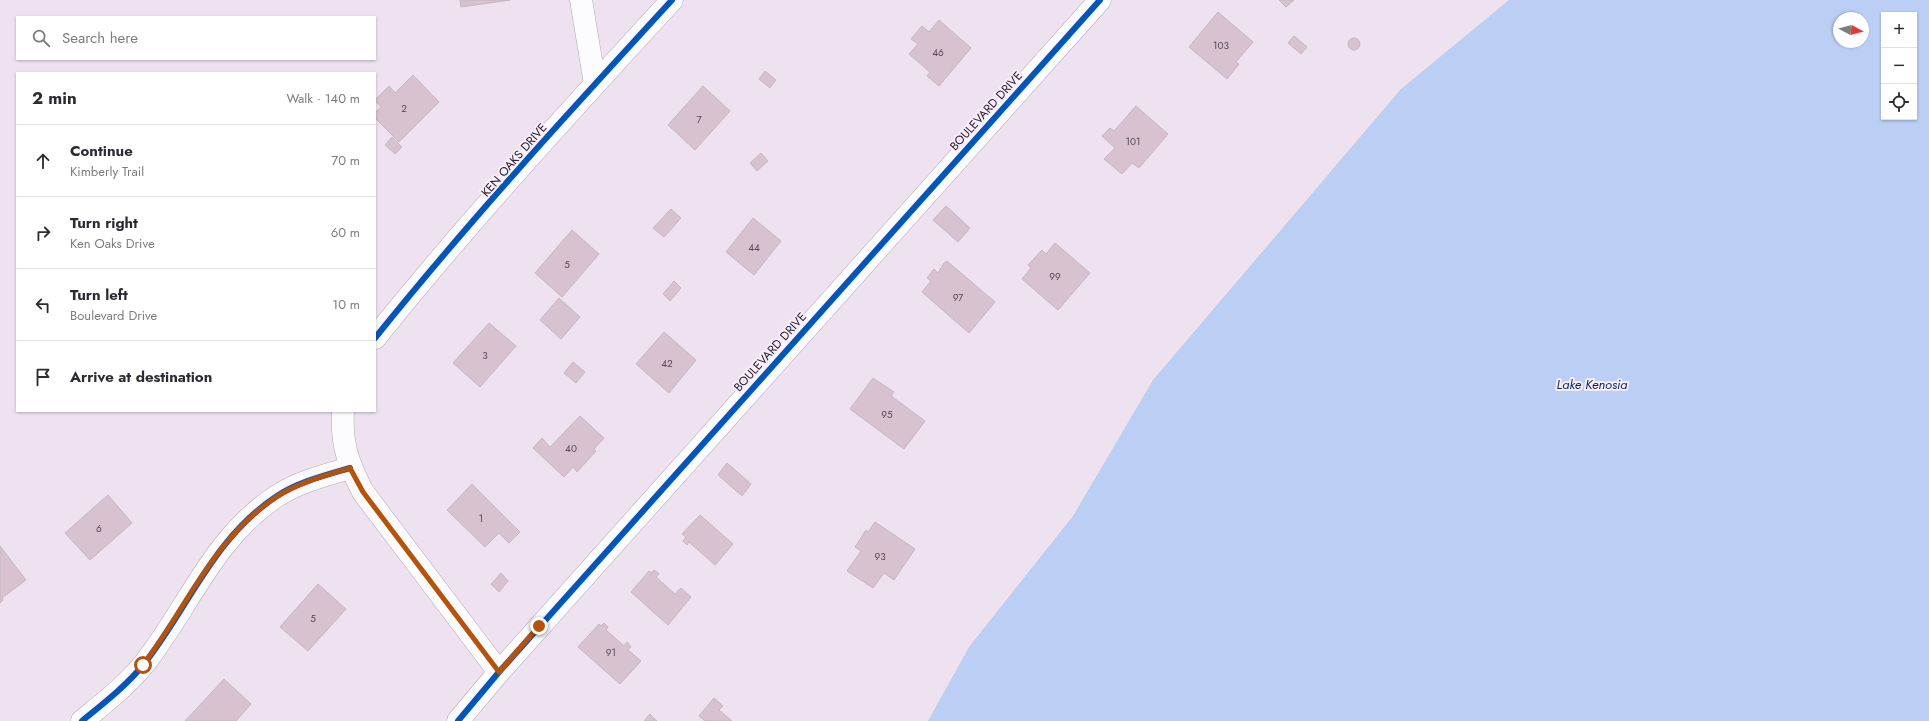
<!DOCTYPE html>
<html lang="en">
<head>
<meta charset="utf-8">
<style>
	body { margin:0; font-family:Jost,sans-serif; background:#f2f2f3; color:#2b2b33 }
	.controls { position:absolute; right:12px; top:12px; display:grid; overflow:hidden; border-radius:0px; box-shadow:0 1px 3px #0004 }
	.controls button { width:36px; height:36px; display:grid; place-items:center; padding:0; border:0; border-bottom:1px solid #e1e1e2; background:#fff; color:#2b2b33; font:20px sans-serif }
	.compass { position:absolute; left:1833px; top:12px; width:36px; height:36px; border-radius:50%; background:#fff; box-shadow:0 1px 3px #0004; rotate:97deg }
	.stop { position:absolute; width:12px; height:12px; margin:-9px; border:3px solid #b45309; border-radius:50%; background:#fff }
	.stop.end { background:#b45309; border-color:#fff; box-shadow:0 1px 4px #0008 }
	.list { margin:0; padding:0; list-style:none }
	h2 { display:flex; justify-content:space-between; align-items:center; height:52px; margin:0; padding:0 16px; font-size:17px }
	h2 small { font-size:13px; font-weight:400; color:#7c7c81 }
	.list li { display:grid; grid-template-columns:26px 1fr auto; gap:12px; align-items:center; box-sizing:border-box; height:72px; padding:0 16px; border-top:1px solid #e1e1e2 }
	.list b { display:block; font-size:15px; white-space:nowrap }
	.list p { margin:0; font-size:13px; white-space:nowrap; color:#7c7c81 }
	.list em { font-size:13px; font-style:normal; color:#7c7c81 }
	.icon { flex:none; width:22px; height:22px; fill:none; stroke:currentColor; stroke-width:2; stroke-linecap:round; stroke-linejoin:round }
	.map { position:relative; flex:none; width:1929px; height:721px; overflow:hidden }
	.search { position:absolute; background:#fff; box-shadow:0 1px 3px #0004; left:16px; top:16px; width:360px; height:44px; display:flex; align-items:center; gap:10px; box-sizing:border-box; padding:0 14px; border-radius:0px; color:#7c7c81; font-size:15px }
	.panel { position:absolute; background:#fff; box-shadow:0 1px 3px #0004; left:16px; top:72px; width:360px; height:340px; border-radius:0px }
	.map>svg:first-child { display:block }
	.water { fill:#bbcef3; fill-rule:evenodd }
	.building { fill:#d9c2d0; stroke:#c3b7c0 }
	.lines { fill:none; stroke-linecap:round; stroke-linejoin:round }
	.minor-casing { stroke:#b4aab6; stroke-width:23 }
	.minor { stroke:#fcfbfd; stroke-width:22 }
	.cycleway-casing { stroke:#f9edfc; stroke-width:8 }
	.cycleway { stroke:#0057b8; stroke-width:6 }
	.route { stroke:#b45309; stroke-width:5 }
	.labels { text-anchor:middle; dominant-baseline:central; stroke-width:4; stroke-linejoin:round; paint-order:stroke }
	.number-label { font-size:10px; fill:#544854 }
	.street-label { font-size:12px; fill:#28202a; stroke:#f9edfc }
	.water-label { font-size:13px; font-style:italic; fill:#052a58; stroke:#f9edfc }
</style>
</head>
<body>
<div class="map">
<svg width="1929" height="721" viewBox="0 0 1929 721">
	<rect width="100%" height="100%" fill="#eee2f0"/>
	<path class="water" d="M1509,0H1929V721H928L969,647L1073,516L1153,380L1401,89ZM1884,15H1914V117H1884ZM1839,18H1863V42H1839Z"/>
	<g class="building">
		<polygon points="460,0 510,0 461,7"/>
		<polygon points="1279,0 1294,0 1286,7"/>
		<polygon points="1218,12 1253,42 1236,62 1239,64 1227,79 1189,47"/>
		<polygon points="939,20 971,48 939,86 927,76 930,72 909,54 918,44 911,39 922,26 929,32"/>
		<polygon points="1294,36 1307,47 1301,54 1288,43"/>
		<circle cx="1354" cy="44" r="6"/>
		<polygon points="765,71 776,80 770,88 759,79"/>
		<polygon points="413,75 439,102 399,142 375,118 375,113 381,107 375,100 389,86 395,93"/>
		<polygon points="703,86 730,111 695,150 668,125"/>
		<polygon points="1136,106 1168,134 1139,168 1132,163 1122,174 1104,159 1115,148 1102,136 1110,128 1114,131"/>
		<polygon points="392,137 402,147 395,154 385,145"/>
		<polygon points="761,153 768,161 757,171 750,163"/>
		<polygon points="946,206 970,228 958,242 933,220"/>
		<polygon points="671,209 681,218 664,237 653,228"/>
		<polygon points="753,218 781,241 754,275 726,252"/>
		<polygon points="572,230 599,254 562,297 535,273"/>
		<polygon points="1055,243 1090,273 1058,310 1022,279 1031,268 1028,265 1042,250 1046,254"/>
		<polygon points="947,261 995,302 969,333 922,292 931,281 927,278 934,269 938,273 944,263"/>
		<polygon points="674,281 681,288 670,301 663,294"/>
		<polygon points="559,298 580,317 561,339 540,320"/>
		<polygon points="489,323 516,346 480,387 453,363"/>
		<polygon points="664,332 696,360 669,393 636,364"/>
		<polygon points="573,362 585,372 576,383 564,373"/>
		<polygon points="873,378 894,392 891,396 925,421 904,449 850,409"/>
		<polygon points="580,416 604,438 594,449 596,451 577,472 573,467 564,477 533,448 542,438 550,447"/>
		<polygon points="727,463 751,484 742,496 718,475"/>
		<polygon points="472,484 520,532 509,543 499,533 485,547 447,510"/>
		<polygon points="108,495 132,523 90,560 65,533"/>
		<polygon points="700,515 733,544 715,565 689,542 687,545 683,541 686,537 682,534"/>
		<polygon points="875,522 915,549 894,580 884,573 873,588 847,571 861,551 855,547 866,530 868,532"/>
		<polygon points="0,546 26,580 2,598 3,600 0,603"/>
		<polygon points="654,570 659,574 656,577 675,594 681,588 691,597 668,625 631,592 649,571 652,573"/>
		<polygon points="501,573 508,581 499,592 491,584"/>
		<polygon points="318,584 346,609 308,651 280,627"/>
		<polygon points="604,623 608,627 606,630 624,646 627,642 631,647 628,650 641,661 620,684 578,647 599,624 601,626"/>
		<polygon points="224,679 251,704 236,721 185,721"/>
		<polygon points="714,698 723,706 719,710 732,721 705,721 699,716"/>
		<polygon points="650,714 657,721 644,721"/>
	</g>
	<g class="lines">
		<g class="minor-casing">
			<g id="minor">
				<polyline points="581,0 595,84"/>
				<path d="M375,338C469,221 571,110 672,0"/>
				<path d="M343,411C341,444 348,463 363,492L499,672"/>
				<path d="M82,721C104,703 126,686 144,664C189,607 213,538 277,496C298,482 326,475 350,468"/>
				<polyline points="458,721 499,672 1100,0"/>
			</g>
		</g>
		<use href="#minor" class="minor"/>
		<g class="cycleway-casing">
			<g id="cycleway">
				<path d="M375,338C469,221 571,110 672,0"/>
				<path d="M82,721C104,703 126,686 144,664C189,607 213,538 277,496C298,482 326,475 350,468"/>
				<polyline points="458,721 499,672 1100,0"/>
			</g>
		</g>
		<use href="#cycleway" class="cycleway"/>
	</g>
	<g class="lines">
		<path class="route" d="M143,665C187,607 213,539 276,497C297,483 326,475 350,468L363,492L499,672L539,626"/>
	</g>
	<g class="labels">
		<g class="number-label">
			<text x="1221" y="45">103</text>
			<text x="938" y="52">46</text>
			<text x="404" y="108">2</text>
			<text x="699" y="119">7</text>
			<text x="1133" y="141">101</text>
			<text x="754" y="247">44</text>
			<text x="567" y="264">5</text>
			<text x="1055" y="276">99</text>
			<text x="958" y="297">97</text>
			<text x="485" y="355">3</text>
			<text x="667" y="363">42</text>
			<text x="887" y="414">95</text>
			<text x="571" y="448">40</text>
			<text x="481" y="518">1</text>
			<text x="99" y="528">6</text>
			<text x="880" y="556">93</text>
			<text x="313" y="618">5</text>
			<text x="611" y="652">91</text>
		</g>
		<g class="street-label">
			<text transform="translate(986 111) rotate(-48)">BOULEVARD DRIVE</text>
			<text transform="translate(514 160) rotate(-49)">KEN OAKS DRIVE</text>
			<text transform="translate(770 352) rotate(-48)">BOULEVARD DRIVE</text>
		</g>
		<g class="water-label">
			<text x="1592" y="384">Lake Kenosia</text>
		</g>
	</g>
</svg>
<div class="controls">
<button>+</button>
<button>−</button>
<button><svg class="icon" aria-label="locate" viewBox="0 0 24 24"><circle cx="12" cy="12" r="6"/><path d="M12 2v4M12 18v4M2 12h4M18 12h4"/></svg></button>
</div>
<svg class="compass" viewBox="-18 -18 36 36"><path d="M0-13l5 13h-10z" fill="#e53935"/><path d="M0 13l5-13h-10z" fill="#7c7c81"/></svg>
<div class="stop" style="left:143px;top:665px"></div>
<div class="stop end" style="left:539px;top:626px"></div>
<div class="search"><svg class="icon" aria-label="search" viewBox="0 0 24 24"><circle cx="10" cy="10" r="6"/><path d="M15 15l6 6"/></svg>Search here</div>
<section class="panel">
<h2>2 min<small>Walk · 140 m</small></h2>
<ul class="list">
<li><svg class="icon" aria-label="ahead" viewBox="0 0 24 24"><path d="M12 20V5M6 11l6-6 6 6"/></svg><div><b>Continue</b><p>Kimberly Trail</p></div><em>70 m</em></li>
<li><svg class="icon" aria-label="right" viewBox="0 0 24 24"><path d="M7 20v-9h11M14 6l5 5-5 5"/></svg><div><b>Turn right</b><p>Ken Oaks Drive</p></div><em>60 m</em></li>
<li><svg class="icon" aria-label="left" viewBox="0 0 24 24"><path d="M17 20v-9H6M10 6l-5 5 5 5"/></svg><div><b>Turn left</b><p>Boulevard Drive</p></div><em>10 m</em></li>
<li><svg class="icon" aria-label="arrive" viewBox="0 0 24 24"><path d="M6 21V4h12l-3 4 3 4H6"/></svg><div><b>Arrive at destination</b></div></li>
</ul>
</section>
</div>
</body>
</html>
